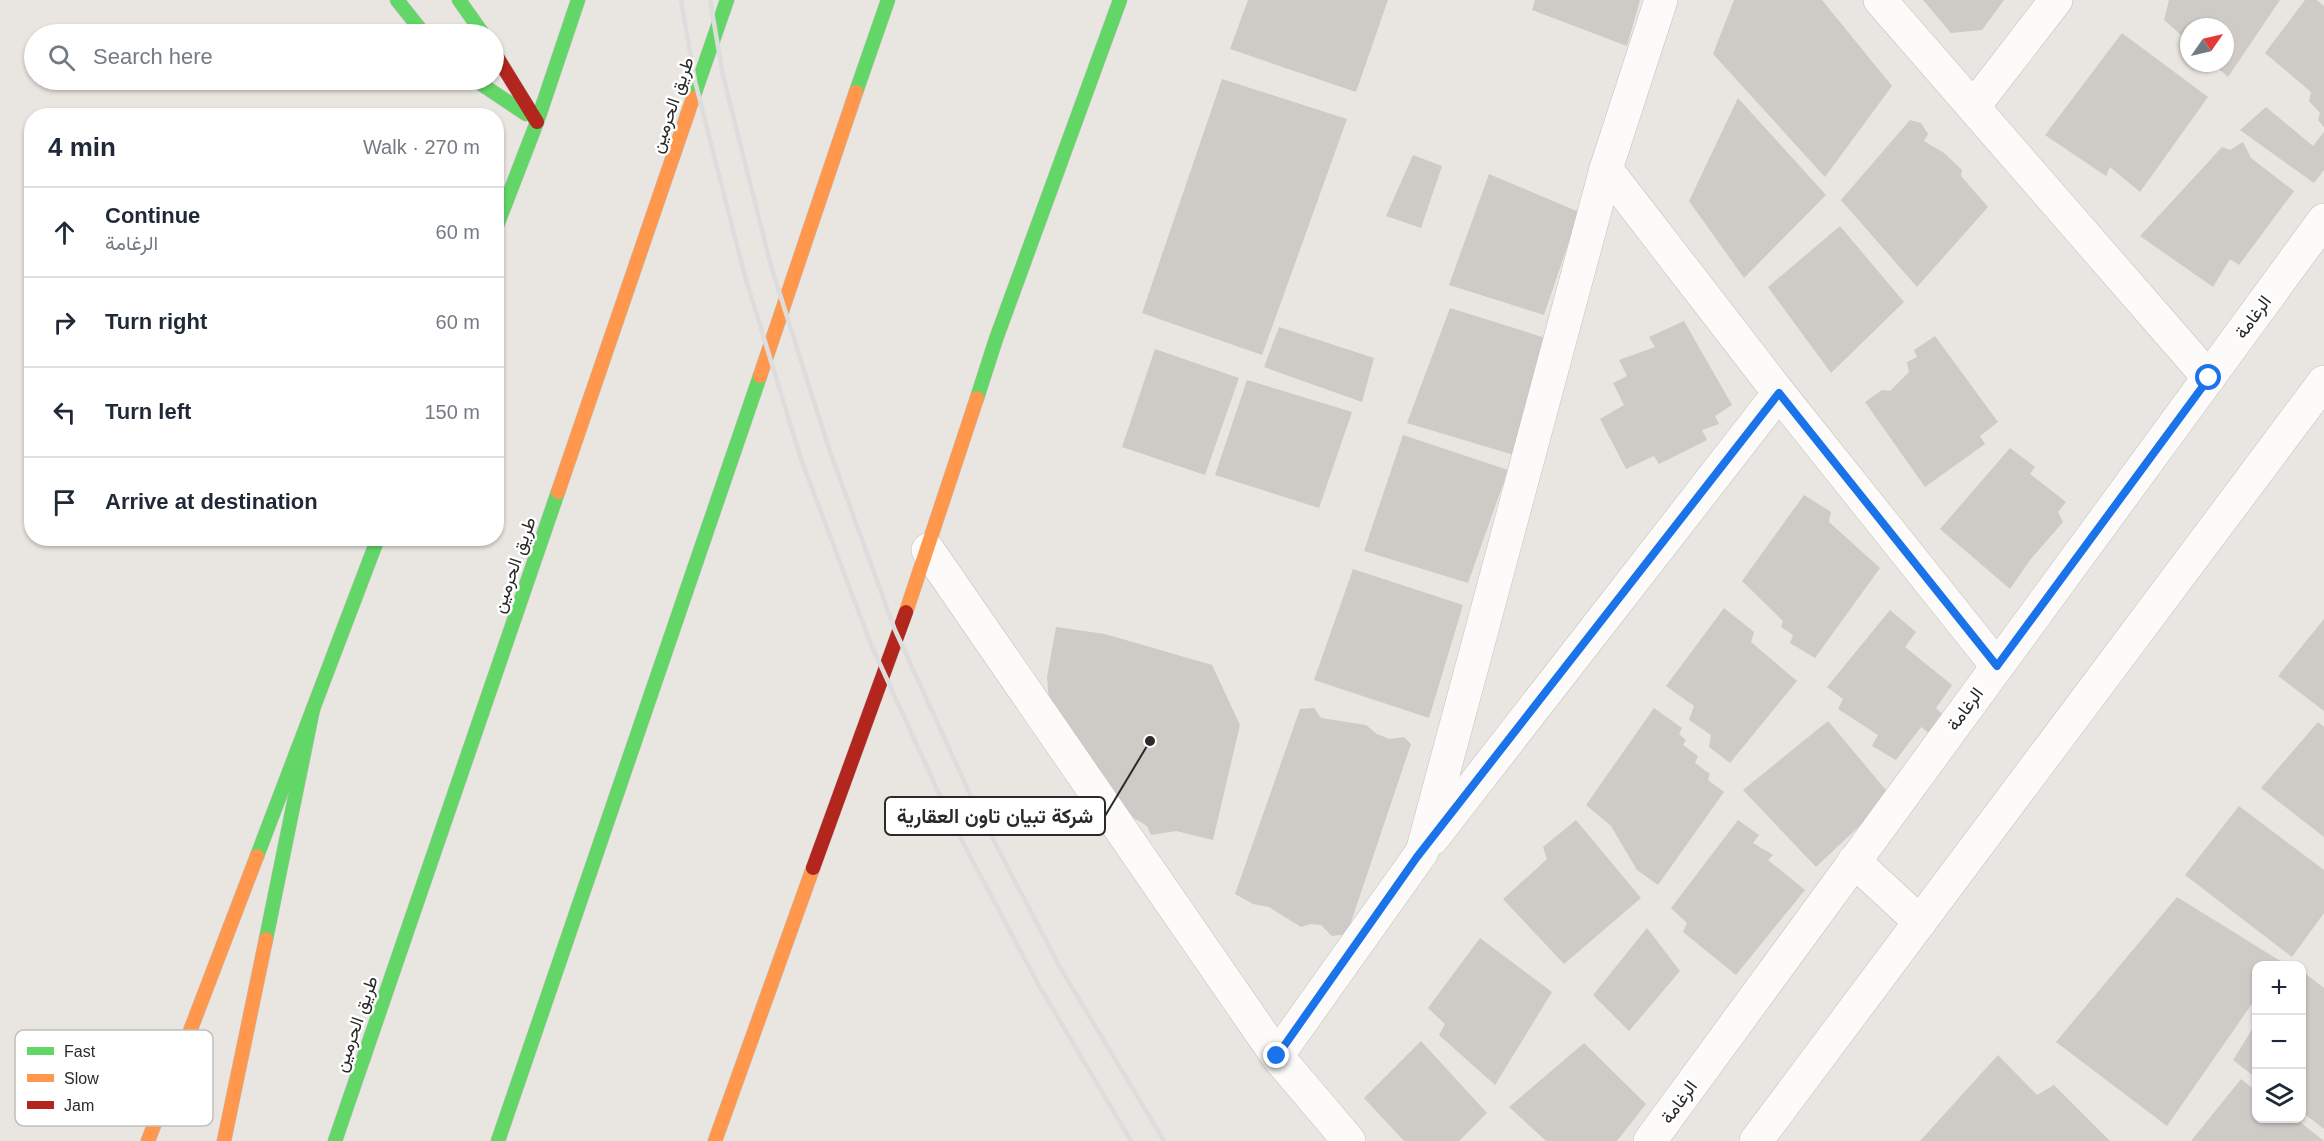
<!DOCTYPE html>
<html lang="en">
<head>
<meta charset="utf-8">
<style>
	body { margin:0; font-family:Arial,Vazirmatn,sans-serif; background:#f6f6f7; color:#1f2937 }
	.controls { position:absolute; right:18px; bottom:18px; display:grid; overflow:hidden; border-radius:12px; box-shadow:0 2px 4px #0004 }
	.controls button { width:54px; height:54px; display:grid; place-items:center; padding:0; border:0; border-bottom:2px solid #e0e1e3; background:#fff; color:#1f2937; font:30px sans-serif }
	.compass { position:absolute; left:2180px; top:18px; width:54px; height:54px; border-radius:50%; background:#fff; box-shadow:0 2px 4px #0004; rotate:56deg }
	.stop { position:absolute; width:18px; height:18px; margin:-14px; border:4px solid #1a73e8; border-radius:50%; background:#fff }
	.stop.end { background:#1a73e8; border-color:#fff; box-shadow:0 2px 6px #0008 }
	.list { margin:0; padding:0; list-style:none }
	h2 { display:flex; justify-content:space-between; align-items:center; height:78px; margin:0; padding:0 24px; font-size:26px }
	h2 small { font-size:20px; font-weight:400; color:#747a83 }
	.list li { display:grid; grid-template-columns:39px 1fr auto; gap:18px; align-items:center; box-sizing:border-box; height:90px; padding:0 24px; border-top:2px solid #e0e1e3 }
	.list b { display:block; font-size:22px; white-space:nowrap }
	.list p { margin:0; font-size:20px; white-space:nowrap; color:#747a83 }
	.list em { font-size:20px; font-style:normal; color:#747a83 }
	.icon { flex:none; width:33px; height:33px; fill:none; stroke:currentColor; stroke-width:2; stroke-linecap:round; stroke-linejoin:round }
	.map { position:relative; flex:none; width:2324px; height:1141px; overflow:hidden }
	.search { position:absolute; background:#fff; box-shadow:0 2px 4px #0004; left:24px; top:24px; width:480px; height:66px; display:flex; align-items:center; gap:15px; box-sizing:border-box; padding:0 21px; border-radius:33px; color:#747a83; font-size:22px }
	.panel { position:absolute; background:#fff; box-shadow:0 2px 4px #0004; left:24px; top:108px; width:480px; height:438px; border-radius:24px }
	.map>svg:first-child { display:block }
	.building { fill:#cecbc7 }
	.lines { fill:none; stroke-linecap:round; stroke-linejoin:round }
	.street-casing { stroke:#c2c1c1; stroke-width:34 }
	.fast-casing { stroke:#c2c1c1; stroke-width:15 }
	.slow-casing { stroke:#c2c1c1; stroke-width:15 }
	.jam-casing { stroke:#c2c1c1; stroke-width:15 }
	.street { stroke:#fcfbfa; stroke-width:33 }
	.fast { stroke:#63d668; stroke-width:14 }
	.slow { stroke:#ff974d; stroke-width:14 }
	.jam { stroke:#b3261e; stroke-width:14 }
	.rail { stroke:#deddde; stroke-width:4.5 }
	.route { stroke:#1a73e8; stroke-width:8 }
	.labels { text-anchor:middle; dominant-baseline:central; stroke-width:5; stroke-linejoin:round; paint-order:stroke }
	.street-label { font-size:18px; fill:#2a2a2a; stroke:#fff }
	.key { fill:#fff; stroke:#bfbfbf; stroke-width:1.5 }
	.key-label { font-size:16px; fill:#2a2a2a }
	.leader { fill:none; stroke:#2a2a2a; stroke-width:2 }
	.callout-dot { fill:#2a2a2a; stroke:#fff; stroke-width:2 }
	.callout { fill:#fff; stroke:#2a2a2a; stroke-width:2 }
	.callout-label { font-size:20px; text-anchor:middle; font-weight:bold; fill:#2a2a2a }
</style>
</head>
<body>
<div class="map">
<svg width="2324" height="1141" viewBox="0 0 2324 1141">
	<rect width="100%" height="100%" fill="#e9e5e0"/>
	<g class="building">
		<polygon points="1248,0 1388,0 1356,92 1230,49"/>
		<polygon points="1535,0 1640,0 1627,46 1532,10"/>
		<polygon points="1734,0 1822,0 1892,86 1825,177 1713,54"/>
		<polygon points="1923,0 2004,0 1982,30 1951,33"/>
		<polygon points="2169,0 2280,0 2228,77 2212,63 2225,63 2225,27 2189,27 2189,42 2164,20"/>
		<polygon points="2305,0 2317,0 2324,6 2324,127 2318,120 2320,113 2309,101 2311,92 2265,53"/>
		<polygon points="2122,33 2208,97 2140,192 2110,167 2106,176 2045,135"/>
		<polygon points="1222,79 1347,119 1262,355 1142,313"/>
		<polygon points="1738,98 1826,195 1744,278 1689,201"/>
		<polygon points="2266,107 2313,146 2324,132 2324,170 2314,183 2240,130"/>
		<polygon points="1910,120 1921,123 1928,134 1924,141 1944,153 1962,170 1961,176 1988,207 1917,287 1841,200"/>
		<polygon points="2243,142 2251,158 2294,191 2239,265 2230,259 2213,287 2140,236 2222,147 2230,150"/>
		<polygon points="1413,155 1442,166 1421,228 1386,216"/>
		<polygon points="1489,174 1579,212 1544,315 1449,285"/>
		<polygon points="1840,226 1904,302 1831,373 1768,287"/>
		<polygon points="1450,308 1552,340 1514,455 1407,423"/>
		<polygon points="1684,321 1732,405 1715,416 1719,424 1702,430 1707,440 1659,464 1654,456 1626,469 1600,419 1624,405 1613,383 1627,376 1619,360 1655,347 1649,337"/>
		<polygon points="1279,327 1374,358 1362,402 1264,367"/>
		<polygon points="1935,336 1998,422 1980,436 1985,444 1925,487 1865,402 1882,390 1890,391 1909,372 1907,362 1917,357 1914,350"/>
		<polygon points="1155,349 1239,378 1205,475 1122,447"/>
		<polygon points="1247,380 1352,412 1319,508 1215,475"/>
		<polygon points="1403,435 1508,470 1468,583 1364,551"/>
		<polygon points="2010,448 2035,467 2030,474 2066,502 2058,512 2063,522 2030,560 2010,589 1940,529"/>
		<polygon points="1804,495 1831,512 1829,522 1880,568 1815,658 1790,643 1793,635 1781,627 1783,621 1742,581"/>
		<polygon points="1353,569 1463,605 1429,718 1314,680"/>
		<polygon points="1724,608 1754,632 1751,642 1797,681 1730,763 1709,747 1711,735 1689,720 1694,706 1666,686"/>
		<polygon points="1890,610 1916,632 1905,647 1952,685 1936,708 1944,716 1930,734 1921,727 1896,760 1872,746 1878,735 1838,709 1843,699 1827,687"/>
		<polygon points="2324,619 2324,711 2278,676"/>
		<polygon points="1056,627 1105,634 1212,665 1240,725 1213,840 1176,831 1151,835 1147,826 1116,807 1051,728 1047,677"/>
		<polygon points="1314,708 1321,718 1366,725 1377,734 1390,739 1404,737 1411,744 1347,934 1332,936 1321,925 1310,924 1301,927 1269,907 1253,904 1235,894 1300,709"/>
		<polygon points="1654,708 1682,728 1679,734 1686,740 1683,745 1698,756 1695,763 1710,774 1708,780 1724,792 1658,885 1637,870 1611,826 1586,805"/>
		<polygon points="1828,721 1891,796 1816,867 1743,790"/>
		<polygon points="2318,722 2324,727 2324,837 2261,788"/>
		<polygon points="2239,806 2324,870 2324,913 2292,957 2185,875"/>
		<polygon points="1576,820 1641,898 1564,964 1503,899 1547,859 1543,847"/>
		<polygon points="1738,820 1759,835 1753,843 1773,855 1768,860 1805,890 1736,975 1683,932 1687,923 1671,908"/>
		<polygon points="2177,897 2282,962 2279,966 2256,966 2256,998 2167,1126 2056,1042"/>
		<polygon points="1647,928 1680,971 1629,1031 1593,995"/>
		<polygon points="1480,938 1552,992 1495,1085 1439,1035 1445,1024 1428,1008"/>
		<polygon points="2302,971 2324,988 2324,1129 2302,1112"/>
		<polygon points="2256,1023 2256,1078 2233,1060"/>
		<polygon points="1421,1041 1487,1113 1459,1141 1404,1141 1364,1098"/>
		<polygon points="1584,1043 1646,1104 1617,1141 1546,1141 1509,1107"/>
		<polygon points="1998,1055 2037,1095 2054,1085 2110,1141 1920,1141"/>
		<polygon points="2241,1079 2256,1091 2256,1118 2295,1118 2324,1141 2191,1141"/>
	</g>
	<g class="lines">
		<g class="street-casing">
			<g id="street">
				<polyline points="1880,0 2209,378"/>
				<polyline points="1974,106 2056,0"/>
				<polyline points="1606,169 1779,393 1997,666"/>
				<polyline points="928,550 1277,1056 1349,1141"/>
				<polyline points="1432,839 1779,393"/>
				<polyline points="1854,861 1920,922"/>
				<polyline points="1277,1056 1422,852 1606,169 1661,0"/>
				<polyline points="1650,1141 2324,220"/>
				<polyline points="1756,1141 2324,382"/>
			</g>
		</g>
		<g class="fast-casing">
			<g id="fast">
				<polyline points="397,0 424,34"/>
				<polyline points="459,0 483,34"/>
				<polyline points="475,80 526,114"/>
				<polyline points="856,92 888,0"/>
				<polyline points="693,98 727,0"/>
				<polyline points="496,228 537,122 578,0"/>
				<polyline points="977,398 996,339 1120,0"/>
				<polyline points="257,856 378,538"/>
				<polyline points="266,939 313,709"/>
				<polyline points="335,1141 558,492"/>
				<polyline points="498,1141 760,376"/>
			</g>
		</g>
		<g class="slow-casing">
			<g id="slow">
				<polyline points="760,376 856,92"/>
				<polyline points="558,492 693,98"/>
				<polyline points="906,612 977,398"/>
				<polyline points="148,1141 257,856"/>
				<polyline points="224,1141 266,939"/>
				<polyline points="715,1141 813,868"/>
			</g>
		</g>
		<g class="jam-casing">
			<g id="jam">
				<polyline points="494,52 537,122"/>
				<polyline points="813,868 906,612"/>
			</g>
		</g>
		<use href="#street" class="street"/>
		<use href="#fast" class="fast"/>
		<use href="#slow" class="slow"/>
		<use href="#jam" class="jam"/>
		<g class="rail">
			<polyline points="681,0 695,81 744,273 801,459 870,642 951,820 1038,984 1131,1141"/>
			<polyline points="710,0 723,75 771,266 829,449 895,630 975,805 1062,971 1164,1141"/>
		</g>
	</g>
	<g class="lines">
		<polyline class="route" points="1277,1056 1417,857 1779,393 1997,666 2209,378"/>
	</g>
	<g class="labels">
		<g class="street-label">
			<text transform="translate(672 105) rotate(-71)">طريق الحرمين</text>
			<text transform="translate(2253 317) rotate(-54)">الرغامة</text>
			<text transform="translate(514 565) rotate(-71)">طريق الحرمين</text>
			<text transform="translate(1965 709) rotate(-54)">الرغامة</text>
			<text transform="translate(356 1024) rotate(-71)">طريق الحرمين</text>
			<text transform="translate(1679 1102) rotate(-54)">الرغامة</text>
		</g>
	</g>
	<rect x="15" y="1030" width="198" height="96" rx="9" class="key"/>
	<rect x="27" y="1047" width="27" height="8" fill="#63d668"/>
	<rect x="27" y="1074" width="27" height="8" fill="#ff974d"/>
	<rect x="27" y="1101" width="27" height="8" fill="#b3261e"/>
	<g class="key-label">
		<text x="64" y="1057">Fast</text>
		<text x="64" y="1084">Slow</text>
		<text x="64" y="1111">Jam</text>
	</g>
	<path class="leader" d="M1150 741L1105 816"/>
	<circle class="callout-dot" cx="1150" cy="741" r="6"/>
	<rect class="callout" x="885" y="797" width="220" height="38" rx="6"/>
	<g class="callout-label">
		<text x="995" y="823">شركة تبيان تاون العقارية</text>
	</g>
</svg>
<div class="controls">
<button>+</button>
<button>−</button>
<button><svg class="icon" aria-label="layers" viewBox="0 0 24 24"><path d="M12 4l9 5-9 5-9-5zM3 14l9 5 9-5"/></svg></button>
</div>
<svg class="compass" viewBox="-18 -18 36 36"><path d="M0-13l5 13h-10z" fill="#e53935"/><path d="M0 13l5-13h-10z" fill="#747a83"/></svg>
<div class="stop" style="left:2209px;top:378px"></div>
<div class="stop end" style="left:1277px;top:1056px"></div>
<div class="search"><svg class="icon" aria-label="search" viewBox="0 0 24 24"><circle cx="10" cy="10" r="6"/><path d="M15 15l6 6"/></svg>Search here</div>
<section class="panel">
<h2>4 min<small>Walk · 270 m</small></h2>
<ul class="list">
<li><svg class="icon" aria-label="ahead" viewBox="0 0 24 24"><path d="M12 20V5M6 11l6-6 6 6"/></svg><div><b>Continue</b><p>الرغامة</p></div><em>60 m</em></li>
<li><svg class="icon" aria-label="right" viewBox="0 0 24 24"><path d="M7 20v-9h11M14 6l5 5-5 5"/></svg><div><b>Turn right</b></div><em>60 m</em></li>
<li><svg class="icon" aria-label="left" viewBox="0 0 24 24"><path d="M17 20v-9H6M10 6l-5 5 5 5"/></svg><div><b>Turn left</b></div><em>150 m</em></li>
<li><svg class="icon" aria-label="arrive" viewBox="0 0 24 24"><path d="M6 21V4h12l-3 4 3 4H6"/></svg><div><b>Arrive at destination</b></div></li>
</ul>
</section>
</div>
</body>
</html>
